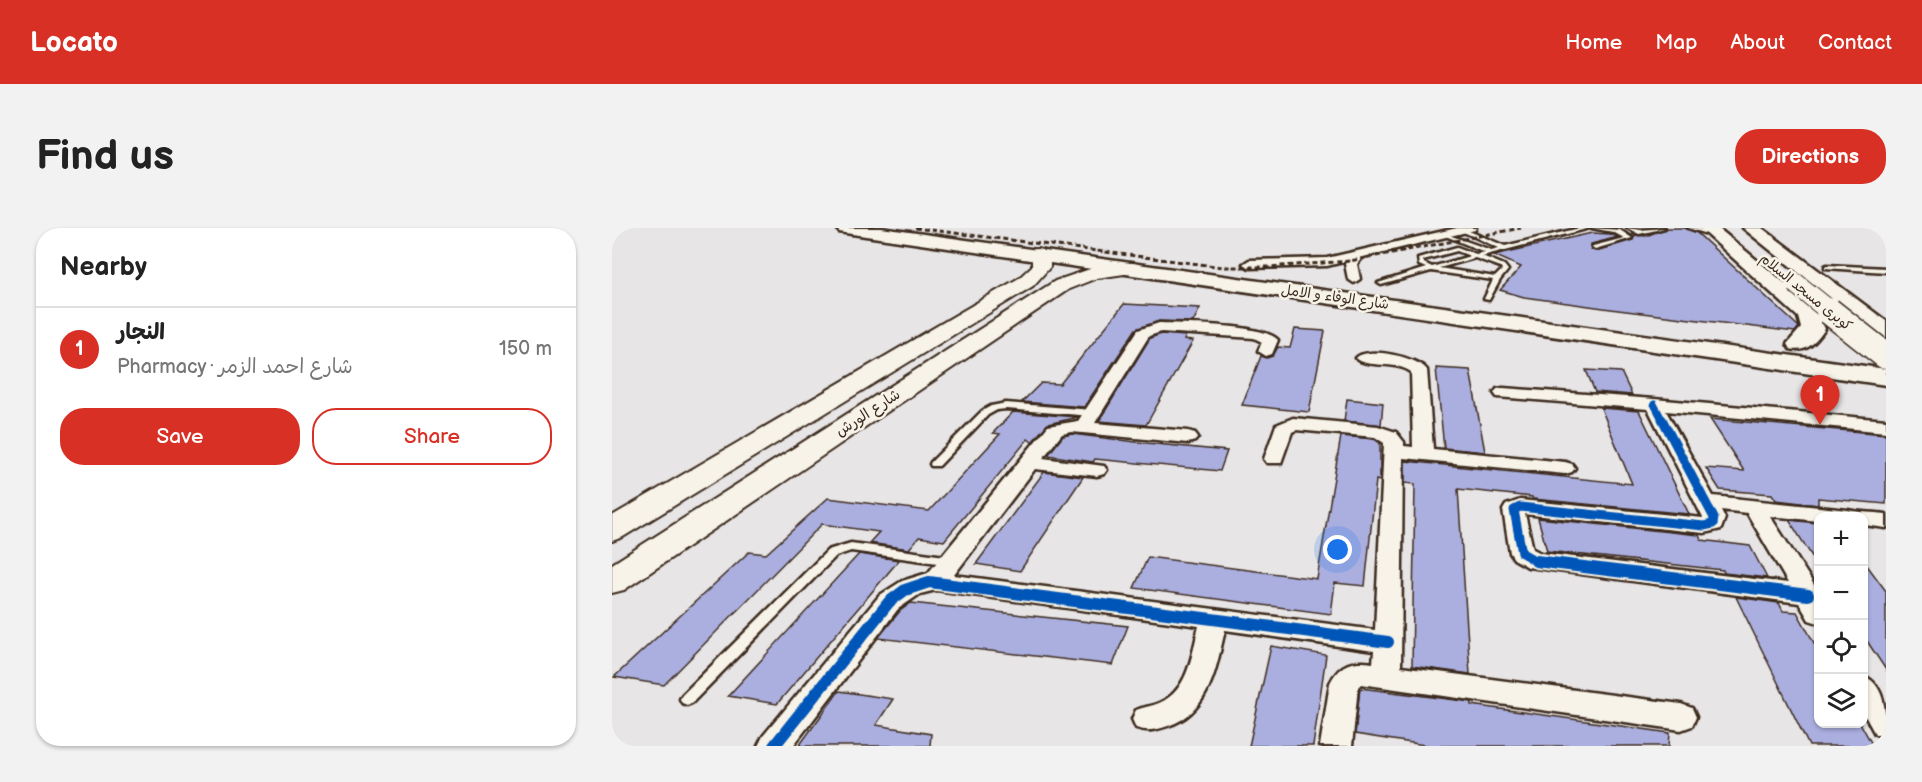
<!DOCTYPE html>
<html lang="en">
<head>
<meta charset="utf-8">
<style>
	body { margin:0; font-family:"Balsamiq Sans","Playpen Sans Arabic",sans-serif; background:#f2f2f2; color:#222 }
	.controls { position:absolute; right:18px; bottom:18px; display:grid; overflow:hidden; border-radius:12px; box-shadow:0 2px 4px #0004 }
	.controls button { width:54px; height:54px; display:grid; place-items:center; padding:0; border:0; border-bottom:2px solid #e0e0e0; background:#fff; color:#222; font:30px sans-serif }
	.you { position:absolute; left:726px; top:322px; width:21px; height:21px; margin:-15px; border:4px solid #fff; border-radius:50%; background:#1a73e8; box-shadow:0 0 0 9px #1a73e833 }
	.badge { display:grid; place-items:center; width:39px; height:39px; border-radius:50%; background:#d93025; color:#fff; font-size:20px; font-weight:700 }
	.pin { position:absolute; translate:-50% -50px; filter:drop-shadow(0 2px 3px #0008) }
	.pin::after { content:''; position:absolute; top:32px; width:21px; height:18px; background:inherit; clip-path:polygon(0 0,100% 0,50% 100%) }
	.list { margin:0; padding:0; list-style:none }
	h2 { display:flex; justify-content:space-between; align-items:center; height:78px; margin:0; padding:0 24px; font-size:26px }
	h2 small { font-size:20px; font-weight:400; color:#767676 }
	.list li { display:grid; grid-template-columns:39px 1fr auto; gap:18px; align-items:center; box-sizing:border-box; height:84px; padding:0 24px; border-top:2px solid #e0e0e0 }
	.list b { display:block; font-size:22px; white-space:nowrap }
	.list p { margin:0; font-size:20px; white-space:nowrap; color:#767676 }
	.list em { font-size:20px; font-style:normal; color:#767676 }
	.actions { display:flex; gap:12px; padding:18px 24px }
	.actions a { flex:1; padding:14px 0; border:2px solid #d93025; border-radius:24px; text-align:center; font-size:21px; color:#d93025 }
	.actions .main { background:#d93025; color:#fff }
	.icon { flex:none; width:33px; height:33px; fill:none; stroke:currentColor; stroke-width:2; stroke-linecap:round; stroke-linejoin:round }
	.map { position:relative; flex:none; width:1274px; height:518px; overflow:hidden; border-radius:24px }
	header { display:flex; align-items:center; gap:36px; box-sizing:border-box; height:84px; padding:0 30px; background:#d93025; color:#fff }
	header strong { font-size:28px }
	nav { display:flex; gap:33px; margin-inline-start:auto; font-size:21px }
	.intro { display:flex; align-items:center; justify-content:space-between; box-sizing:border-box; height:144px; padding:0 36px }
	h1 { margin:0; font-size:42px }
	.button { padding:15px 27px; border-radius:24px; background:#d93025; color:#fff; font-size:21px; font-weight:700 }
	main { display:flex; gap:36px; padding:0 36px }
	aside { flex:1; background:#fff; border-radius:24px; box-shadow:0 2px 4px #0004 }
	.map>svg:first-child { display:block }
	.building { fill:#abafe0; stroke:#3b2a1e; stroke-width:1.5 }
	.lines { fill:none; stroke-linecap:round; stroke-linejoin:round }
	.lane-casing { stroke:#3b2a1e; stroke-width:5 }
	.street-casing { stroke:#3b2a1e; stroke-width:5 }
	.secondary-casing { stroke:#3b2a1e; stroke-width:4 }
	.primary-casing { stroke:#3b2a1e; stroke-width:5 }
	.lane { fill:#f7f3e8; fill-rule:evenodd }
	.street { fill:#f7f3e8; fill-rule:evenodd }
	.secondary { fill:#f7f3e8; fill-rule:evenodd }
	.primary { fill:#f7f3e8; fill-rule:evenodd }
	.rail { stroke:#3b2a1e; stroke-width:3; stroke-dasharray:5 3; stroke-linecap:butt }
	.primary-bridge-far1-casing { stroke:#3b2a1e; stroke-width:22; stroke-linecap:butt }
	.primary-bridge-casing { stroke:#3b2a1e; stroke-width:29; stroke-linecap:butt }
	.primary-bridge-far1 { stroke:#f7f3e8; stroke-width:20 }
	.primary-bridge { stroke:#f7f3e8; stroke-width:26 }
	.cycleway-far2-casing { stroke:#f7f3e8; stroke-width:10 }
	.cycleway-far1-casing { stroke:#f7f3e8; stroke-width:13 }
	.cycleway-casing { stroke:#f7f3e8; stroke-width:16 }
	.cycleway-far2 { stroke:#0057b8; stroke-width:7 }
	.cycleway-far1 { stroke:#0057b8; stroke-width:9 }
	.cycleway { stroke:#0057b8; stroke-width:12 }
	.labels { text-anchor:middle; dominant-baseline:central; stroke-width:5; stroke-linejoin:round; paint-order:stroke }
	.far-street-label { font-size:14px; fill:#3b2a1e; stroke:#f7f3e8 }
	.street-label { font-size:15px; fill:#3b2a1e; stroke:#f7f3e8 }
</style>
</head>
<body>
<header>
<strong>Locato</strong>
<nav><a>Home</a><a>Map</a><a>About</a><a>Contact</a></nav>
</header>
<div class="intro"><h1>Find us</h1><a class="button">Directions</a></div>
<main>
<aside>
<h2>Nearby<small></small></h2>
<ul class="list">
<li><span class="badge">1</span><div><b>النجار</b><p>Pharmacy · شارع احمد الزمر</p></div><em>150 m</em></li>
</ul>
<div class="actions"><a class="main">Save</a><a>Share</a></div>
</aside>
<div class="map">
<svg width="1274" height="518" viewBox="0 0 1274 518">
	<rect width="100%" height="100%" fill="#e8e5e6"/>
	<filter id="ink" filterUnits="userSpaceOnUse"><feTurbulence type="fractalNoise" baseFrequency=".0167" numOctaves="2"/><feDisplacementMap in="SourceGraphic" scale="12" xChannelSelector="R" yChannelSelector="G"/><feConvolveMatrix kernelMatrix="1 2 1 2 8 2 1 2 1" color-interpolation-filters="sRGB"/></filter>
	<g filter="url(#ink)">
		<g class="building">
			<polygon points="1055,0 1074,0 1085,5 1187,99 1183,104 1006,82 912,69 888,62 909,39 882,27 980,5 998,6 1006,9 979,16 979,21 984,23 1021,12 1022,9 1020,7 1034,8"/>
			<polygon points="512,76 588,80 581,94 547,93 524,101 472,179 410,174 429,155 448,156"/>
			<polygon points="683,101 713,103 697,184 630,177 649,128 655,130 661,128 666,119 678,120"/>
			<polygon points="549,106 574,108 572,112 581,113 534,197 487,193 538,110"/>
			<polygon points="824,140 858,142 873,224 832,220"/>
			<polygon points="974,142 1009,144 1020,167 983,164"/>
			<polygon points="735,171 771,175 769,197 732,193"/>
			<polygon points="989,180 1027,183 1077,286 921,271 920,269 846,261 858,446 800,438 803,256 793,255 793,233 1020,256"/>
			<polygon points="401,184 466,189 436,196 420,214 416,211 332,313 307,309 297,321 257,315 267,304 210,296 52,457 2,449 137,324 154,326 216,270 317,283 388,206 381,205"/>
			<polygon points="1098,191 1274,206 1274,276 1206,270 1206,277 1164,272 1160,266 1108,262 1094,240 1132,243"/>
			<polygon points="460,206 524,214 615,223 608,243 483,231 481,234 436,227 451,208"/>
			<polygon points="729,208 762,211 768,215 768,253 764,252 753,358 723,355 719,386 522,360 536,329 705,351"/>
			<polygon points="432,244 471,249 408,343 364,336"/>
			<polygon points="926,290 1087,307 1089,312 1138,318 1155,350 1112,345 1111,342 935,323"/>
			<polygon points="1177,292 1206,295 1206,338"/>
			<polygon points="247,326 287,332 165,476 116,468"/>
			<polygon points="1251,332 1274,363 1274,442 1251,407"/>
			<polygon points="1124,369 1167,375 1171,383 1185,384 1206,422 1206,495 1248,495 1261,518 1197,518"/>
			<polygon points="299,375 516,398 501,437 266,410 288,383"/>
			<polygon points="659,418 714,427 701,518 637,518"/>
			<polygon points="748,460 860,474 860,477 1058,505 1057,518 819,518 743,506"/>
			<polygon points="227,463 281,471 264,497 319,506 318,518 187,518"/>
		</g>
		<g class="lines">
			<g class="lane-casing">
				<g id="lane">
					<path d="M968,0H978L870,28L892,37L896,42L888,52L877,72L872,71L881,52L819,43L769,57L766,55L814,40L807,37L806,30L845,19L864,26L873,24L831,7V5L879,22L887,20L847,2L852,1L893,18ZM845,23L858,28L820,39L812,35L811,32ZM863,30L888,39L890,42L883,49L827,40Z"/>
					<polygon points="979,0 1008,2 1020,10 983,21 980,19 981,18 1012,10 1001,4"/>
					<polygon points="1015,0 1028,2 1053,0 1027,6"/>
					<polygon points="1076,0 1085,0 1105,6 1102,8"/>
					<polygon points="1215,37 1274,40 1274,44 1213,40 1213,38"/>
					<polygon points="394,175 480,182 485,185 480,188 394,181 385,182 376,187 327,238 319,238 318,236 319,234 370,183 379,178"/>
					<polygon points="239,315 340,329 344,330 346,333 344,336 340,337 239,323 224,328 80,475 75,477 70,475 68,471 70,467 216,322"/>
				</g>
			</g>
			<g class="street-casing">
				<g id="street">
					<polygon points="845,0 864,0 863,2 751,29 745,36 748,51 742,55 736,51 733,36 735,33 715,38 637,40 631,36 637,32 715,30"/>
					<path d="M547,95C570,96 652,96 666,112L660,126L654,128L646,123L650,114L642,110L549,104L537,108L483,195L576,203L583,205L586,209L583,213L576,215L460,204L450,206L431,230L492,238L495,242L492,246L485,248L423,241L342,347L763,402L772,215L763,209L684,202L680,204L669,235H655L652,231L664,197L681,190L766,198L784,204L792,214V218L801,219L799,144C783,132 755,141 744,130C755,118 806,129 815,142L821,221L953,234L960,236L963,240L960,244L953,246L791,230L789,439L1069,476L1080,480L1084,489L1080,498L1069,502L749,456L746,459L740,518H708L718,455C728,435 741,432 761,435L762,423L613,402C604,440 598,484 556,498C544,502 536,504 524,500L520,491L524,482C532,479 540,478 547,475C577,463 580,425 587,398L324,362L308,366L286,381L181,518H146L151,508L268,367L290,353L316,345L436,198L466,193L526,102Z"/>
					<path d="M891,160L1042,171L1274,192V204L1054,183L1101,268L1236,282C1248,285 1261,284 1274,286V300L1252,297V289H1206V293L1158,288L1206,363V395L1197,392L1187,375L916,339L902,331L898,325L891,282L894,277L908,272L1091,290L1036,181L885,169L882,165L885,161ZM1109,282L1135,285L1176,355L929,325L921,321L913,286L1092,305L1109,301L1113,290Z"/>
					<path d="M1252,448C1274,457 1274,487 1274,510L1263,506L1252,486Z"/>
				</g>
			</g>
			<g class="secondary-casing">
				<g id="secondary">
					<polygon points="425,21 431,22 438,32 438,39 421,58 11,309 0,313 0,288 407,50 420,38 420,32 417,26 419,22"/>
					<polygon points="520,35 526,36 529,40 526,44 485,50 457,61 12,362 0,365 0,336 443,53 481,40"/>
				</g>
			</g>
			<g class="primary-casing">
				<g id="primary">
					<polygon points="225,0 269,0 1274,141 1274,157 233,5 227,4"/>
					<path d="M1088,0H1106L1204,81L1213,101C1204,114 1195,125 1178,121L1175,116L1189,100L1186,89Z"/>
					<polygon points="1131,0 1150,0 1274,93 1274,111 1266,109"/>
				</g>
			</g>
			<use href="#lane" class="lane"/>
			<use href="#street" class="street"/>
			<use href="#secondary" class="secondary"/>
			<use href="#primary" class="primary"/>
			<polyline class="rail" points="303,0 611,39 656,39 738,33 909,0"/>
			<g class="primary-bridge-far1-casing">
				<polyline id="primary-bridge-far1" points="1183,55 1219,84"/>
			</g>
			<g class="primary-bridge-casing">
				<polyline id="primary-bridge" points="1217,83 1274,128"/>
			</g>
			<use href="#primary-bridge-far1" class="primary-bridge-far1"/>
			<use href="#primary-bridge" class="primary-bridge"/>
			<g class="cycleway-far2-casing">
				<polyline id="cycleway-far2" points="1042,176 1051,193"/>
			</g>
			<g class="cycleway-far1-casing">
				<polyline id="cycleway-far1" points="934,334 924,333 910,325 902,282 908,279 1092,298 1101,296 1102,290 1050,191"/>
			</g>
			<g class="cycleway-casing">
				<g id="cycleway">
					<polyline points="924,333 1196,367"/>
					<polyline points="162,518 277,374 293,362 317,354 776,414"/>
				</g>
			</g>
			<use href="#cycleway-far2" class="cycleway-far2"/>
			<use href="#cycleway-far1" class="cycleway-far1"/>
			<use href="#cycleway" class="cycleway"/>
		</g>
	</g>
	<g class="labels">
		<g class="far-street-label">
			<text transform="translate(1194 64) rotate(39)">كوبرى مسجد السلام</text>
			<text transform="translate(723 69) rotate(8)">شارع الوفاء و الامل</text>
		</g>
		<g class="street-label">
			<text transform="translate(256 185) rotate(-33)">شارع الورش</text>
		</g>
	</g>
</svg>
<div class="controls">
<button>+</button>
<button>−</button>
<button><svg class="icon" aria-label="locate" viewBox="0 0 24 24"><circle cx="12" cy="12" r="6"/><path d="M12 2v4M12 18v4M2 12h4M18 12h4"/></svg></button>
<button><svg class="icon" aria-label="layers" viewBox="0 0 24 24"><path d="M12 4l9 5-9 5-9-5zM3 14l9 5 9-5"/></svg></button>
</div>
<div class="you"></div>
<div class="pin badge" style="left:1208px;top:197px">1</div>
</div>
</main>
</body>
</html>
